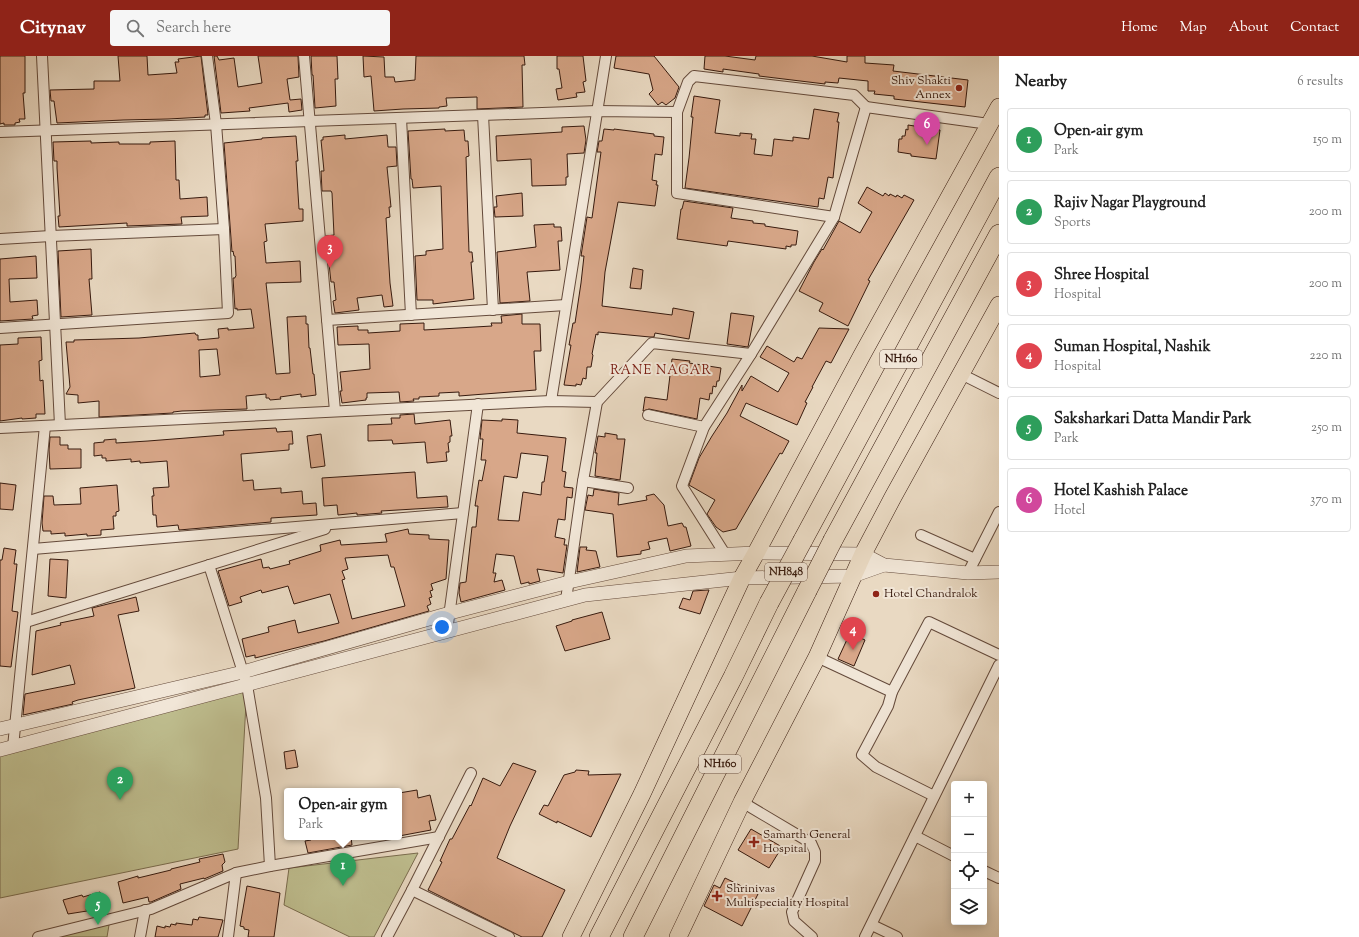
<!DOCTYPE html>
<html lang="en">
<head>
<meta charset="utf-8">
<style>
	body { margin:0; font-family:"Sorts Mill Goudy",serif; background:#f6f6f6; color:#222 }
	.controls { position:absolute; right:12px; bottom:12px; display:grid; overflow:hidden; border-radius:4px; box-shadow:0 2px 10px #0003 }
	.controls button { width:36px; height:36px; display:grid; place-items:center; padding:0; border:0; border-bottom:1px solid #e0e0e0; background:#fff; color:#222; font:20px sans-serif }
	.you { position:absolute; left:442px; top:571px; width:14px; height:14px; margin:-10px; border:3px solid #fff; border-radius:50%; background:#1a73e8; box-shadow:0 0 0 6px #1a73e833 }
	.badge { display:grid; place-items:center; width:26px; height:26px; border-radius:50%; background:#8f2418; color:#fff; font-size:13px; font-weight:700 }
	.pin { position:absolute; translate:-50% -33px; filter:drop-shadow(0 1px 2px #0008) }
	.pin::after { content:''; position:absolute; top:21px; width:14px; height:12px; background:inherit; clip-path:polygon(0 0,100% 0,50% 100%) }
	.popup { position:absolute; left:284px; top:732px; width:118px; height:52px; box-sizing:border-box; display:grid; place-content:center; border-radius:4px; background:#fff; filter:drop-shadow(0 1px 3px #0005); font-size:13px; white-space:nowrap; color:#767676 }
	.popup b { font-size:15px; color:#222 }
	.popup::after { content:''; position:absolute; left:50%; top:100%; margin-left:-8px; border:8px solid transparent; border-top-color:#fff }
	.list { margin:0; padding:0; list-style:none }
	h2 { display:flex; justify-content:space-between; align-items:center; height:52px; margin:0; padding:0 16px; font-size:17px }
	h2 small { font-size:13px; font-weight:400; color:#767676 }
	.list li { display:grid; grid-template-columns:26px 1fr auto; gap:12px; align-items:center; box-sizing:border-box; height:64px; margin:0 8px 8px; padding:0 8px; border:1px solid #e0e0e0; border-radius:4px }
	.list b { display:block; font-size:15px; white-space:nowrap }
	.list p { margin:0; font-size:13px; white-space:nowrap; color:#767676 }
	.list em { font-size:13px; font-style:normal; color:#767676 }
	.icon { flex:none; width:22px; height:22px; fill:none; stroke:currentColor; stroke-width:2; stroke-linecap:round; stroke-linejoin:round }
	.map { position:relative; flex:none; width:999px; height:881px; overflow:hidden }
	header { display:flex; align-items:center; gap:24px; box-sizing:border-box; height:56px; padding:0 20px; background:#8f2418; color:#fff }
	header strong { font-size:19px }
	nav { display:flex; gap:22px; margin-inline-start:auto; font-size:14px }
	.search { width:280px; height:36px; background:#f6f6f6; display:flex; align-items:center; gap:10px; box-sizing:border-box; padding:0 14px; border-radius:4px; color:#767676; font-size:15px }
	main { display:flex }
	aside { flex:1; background:#fff }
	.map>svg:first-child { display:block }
	.green { fill:#bebd8e; stroke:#7a6c4e }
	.building { fill:#d8a789; stroke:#371a0e; fill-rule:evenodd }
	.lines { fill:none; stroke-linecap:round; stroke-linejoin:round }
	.minor-casing { stroke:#644a3b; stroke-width:12 }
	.tertiary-casing { stroke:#644a3b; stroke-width:14 }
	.primary-casing { stroke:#371a0e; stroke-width:18 }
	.motorway-casing { stroke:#371a0e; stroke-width:20 }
	.minor { stroke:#f1e6d7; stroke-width:10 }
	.tertiary { stroke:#f1e6d7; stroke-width:13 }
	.primary { stroke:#e9d9c2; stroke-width:17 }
	.motorway { stroke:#e9d9c2; stroke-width:19 }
	.motorway-bridge-casing { stroke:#371a0e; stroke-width:20; stroke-linecap:butt }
	.motorway-bridge { stroke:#e9d9c2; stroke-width:19 }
	.poi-dot { fill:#8f2418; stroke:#f1e6d7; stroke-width:1.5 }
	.labels { text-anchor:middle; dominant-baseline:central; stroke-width:4; stroke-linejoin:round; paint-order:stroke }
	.shield { fill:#f1e6d7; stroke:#6f574a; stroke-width:1 }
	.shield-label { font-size:11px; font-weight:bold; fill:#371a0e }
	.poi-label { font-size:12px; fill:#371a0e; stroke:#f1e6d7; text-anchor:start }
	.neighbourhood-label { font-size:13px; letter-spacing:1px; fill:#7a1f14; stroke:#f1e6d7 }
</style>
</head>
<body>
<header>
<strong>Citynav</strong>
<div class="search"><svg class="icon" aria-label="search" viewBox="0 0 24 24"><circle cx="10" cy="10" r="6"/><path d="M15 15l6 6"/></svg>Search here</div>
<nav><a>Home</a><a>Map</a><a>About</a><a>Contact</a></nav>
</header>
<main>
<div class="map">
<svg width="999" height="881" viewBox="0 0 999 881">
	<rect width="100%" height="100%" fill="#e9d9c2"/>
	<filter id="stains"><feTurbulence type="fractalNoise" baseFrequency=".005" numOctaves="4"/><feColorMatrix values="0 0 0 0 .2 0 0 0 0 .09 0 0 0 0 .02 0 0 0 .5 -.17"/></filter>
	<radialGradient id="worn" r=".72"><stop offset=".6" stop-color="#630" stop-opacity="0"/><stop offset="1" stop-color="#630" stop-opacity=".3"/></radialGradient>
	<g class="green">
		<polygon points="247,629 238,793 0,842 0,694"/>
		<polygon points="418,797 374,881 350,881 284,849 289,812"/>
		<polygon points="110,863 107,881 62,881 65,874"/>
	</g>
	<g class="building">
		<polygon points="0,0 25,0 25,37 23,37 25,63 19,63 20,66 15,67 15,69 4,69 4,67 0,68"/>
		<polygon points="118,0 147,0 148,19 177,17 175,6 179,6 178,3 201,0 208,59 205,59 205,61 168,63 123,64 57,67 54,45 51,45 50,34 94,33 94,25 120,25"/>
		<polygon points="214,0 217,0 219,4 234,2 238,31 262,27 258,0 298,0 299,21 287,23 290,44 301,43 302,54 289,56 288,47 249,52 250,55 221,57"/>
		<polygon points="311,0 337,0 338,23 335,23 336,50 315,52 313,19 312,19"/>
		<polygon points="363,0 384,1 385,21 394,21 395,26 415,24 416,0 524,0 525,9 522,9 523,51 477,53 477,41 446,42 447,50 439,51 439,52 403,53 374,55 371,20 364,21"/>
		<polygon points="557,0 583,0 586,25 583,26 585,36 576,37 577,41 558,44 556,33 562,32 559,13 557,13"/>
		<polygon points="616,0 654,0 679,31 675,42 666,49 662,46 658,49 649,38 653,34 649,18 614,12"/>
		<polygon points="705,0 725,0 755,4 756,0 812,0 847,6 847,0 865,0 865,7 894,9 893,15 968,24 965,51 894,43 894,40 874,38 875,35 868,35 868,25 839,22 838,27 825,26 825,28 759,20 759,18 723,13 723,16 704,13"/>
		<polygon points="694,40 720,44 715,77 740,80 740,77 752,78 751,83 756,83 754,98 772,100 774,83 793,85 793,81 809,83 814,53 839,57 837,66 839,66 833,122 828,121 824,143 819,142 818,151 685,132 689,102 693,61 691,61"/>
		<polygon points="908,69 940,74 936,103 911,100 911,98 898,96 899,83 902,83 902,80 905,80 906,73 908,74"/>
		<polygon points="584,70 586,84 584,97 567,98 568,121 566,121 566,129 532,130 531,103 497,105 496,80 562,76 562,71"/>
		<polygon points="445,73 445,75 464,74 465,85 468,85 469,100 466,101 468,167 469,196 472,196 473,206 471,206 474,243 433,248 433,244 417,244 415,200 426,199 426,195 443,193 441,130 413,132 412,123 411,123 408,75"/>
		<polygon points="604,73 614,74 614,73 654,78 654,80 664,81 662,99 655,98 652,124 657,125 656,129 658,129 655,150 618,146 605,216 602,250 672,259 673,252 694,256 689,283 655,277 654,281 650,281 598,276 598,279 596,278 592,298 593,299 591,311 587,311 586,323 583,322 581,329 576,328 576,330 564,329 571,289 569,289 573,267 575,267 581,227 584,200 581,200 587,161 592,162 601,96 597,96 599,85 602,85"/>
		<polygon points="345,79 345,83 387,79 388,91 396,91 397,110 387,111 391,151 389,151 390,161 386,162 390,227 393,250 384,251 382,239 357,242 359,254 335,257 333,245 336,244 334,226 331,226 326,180 334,179 332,137 331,135 322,135 321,115 324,115 321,84 323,84 323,81"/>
		<path d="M296,80L298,105H296L299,153H303V165L265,168L267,185L264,186L266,207L300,205L301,226L266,227L276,318L290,317L287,261L306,260V268H308L309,292H310L313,318H314L316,339L301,341V338L280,341L281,343L270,344L269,342H266V338L246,340L247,353L182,355L173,356V357L99,361V345L78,347V339L66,338L70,331L66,286H74V284L139,282L195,277L196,279H198V284L219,282L218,273L228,272V274L254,272L251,253L237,254V252L235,253L233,222H235V221L236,220L235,200H234L233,195L232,196L224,87L262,83V82ZM217,293L220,319L200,321L199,294Z"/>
		<polygon points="91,85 91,87 119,86 119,88 150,88 150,86 175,85 176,124 179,124 180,143 207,141 208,160 181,161 182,168 127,170 127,167 59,171 58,160 60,160 57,112 57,105 54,105 53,86"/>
		<polygon points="867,131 883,140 885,137 889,140 890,138 896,141 897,139 902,142 904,139 914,144 868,224 870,225 848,270 819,255 823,247 799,235 814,206 822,193 823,194 839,165 860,177 872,156 858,147"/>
		<polygon points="522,137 523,160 495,161 494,151 497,151 496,140"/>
		<polygon points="684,145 733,152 731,162 753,165 753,167 765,168 765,170 798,175 796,189 791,189 791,191 786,190 786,193 728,185 727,190 677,183 681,153 682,153"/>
		<polygon points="554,168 554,171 561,171 562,185 558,185 560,214 527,216 530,245 500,247 497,196 536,191 534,169"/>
		<polygon points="91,193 92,223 89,223 92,259 61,261 58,195"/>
		<polygon points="36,200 37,222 9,223 10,246 37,244 38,259 32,260 33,263 0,265 0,203"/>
		<polygon points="633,212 643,214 641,233 630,232"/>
		<polygon points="731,257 754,260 748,291 727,288"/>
		<polygon points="522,258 522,268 540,268 541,295 534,295 536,334 459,340 459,336 439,337 439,340 419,341 419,343 413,343 414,345 400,346 399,336 367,337 367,342 366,342 366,344 342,347 340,335 342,335 340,316 370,313 369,288 338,289 337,271 358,270 358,274 368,274 368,277 400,275 400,268 424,267 424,274 492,270 491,267 502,267 501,260"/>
		<polygon points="819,272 849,273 831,307 826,305 812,331 813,331 805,346 807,347 797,369 746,347 740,360 789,385 782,398 780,397 736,473 723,476 716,471 707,458 715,444 689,429 699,402 712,380 727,357 742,329 742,335 751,320 778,336 789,317 760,301 767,290 794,306 797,301 802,303"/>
		<polygon points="41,281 42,304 39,305 40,325 43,324 45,358 36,358 36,362 22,363 22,362 0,365 0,289 18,288 18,282"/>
		<polygon points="672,303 690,305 689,307 721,312 719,325 717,325 716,331 713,330 712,338 710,337 709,344 700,342 697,363 649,353 643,355 645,341 667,344"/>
		<polygon points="414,358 415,368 450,364 452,380 450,380 450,386 448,387 449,396 446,396 447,405 427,407 425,386 393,388 392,384 368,385 368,369 392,368 391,362 400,362 400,359"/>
		<path d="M502,363L518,364L517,377L566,382L562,415L566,416L564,431L573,432L572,442L567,441L565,464L558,463L555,481L565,483L564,489H567L563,517L537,513L540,525L529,528V526L521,528L514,500L496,498L493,517H496L494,526L502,524L505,534L461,546L459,537L460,527L466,526L472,471H476L478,450H475L479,424L482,425L486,404H481L483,383H480L482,364L502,365ZM521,397L548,400L544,426H542L541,439L523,436L519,465L498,464L504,420L517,422Z"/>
		<polygon points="276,372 277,376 292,375 293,388 289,388 289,394 241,398 243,425 253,424 254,434 281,432 281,437 302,435 303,448 316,447 317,459 271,462 271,466 179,474 178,469 157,471 156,459 153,459 152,440 154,440 153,432 169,431 167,405 140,407 140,405 131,406 131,403 106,405 106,402 102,402 102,399 94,400 94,387 104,386 104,384 116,383 116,387 148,385 224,379 223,375"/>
		<polygon points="605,377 617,379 617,383 625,383 620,424 595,420 597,397 595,397 598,380 605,381"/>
		<polygon points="321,378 325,410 311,412 307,380"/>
		<polygon points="50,381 60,381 60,389 68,389 68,393 81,393 81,412 50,413 49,394"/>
		<polygon points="415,416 417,442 447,440 448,451 381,455 382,457 357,459 357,457 338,459 337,449 324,450 322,422"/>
		<polygon points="0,427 16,429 13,454 0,453"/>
		<polygon points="117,429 119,455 116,456 116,460 113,460 114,473 101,474 101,479 87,480 87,478 65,480 65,477 51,478 51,475 43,475 42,467 44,440 53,440 54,449 81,448 80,432"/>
		<polygon points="594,433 619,437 618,449 647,444 646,440 654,438 664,449 668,470 682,467 684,471 686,471 691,490 670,495 667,482 648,486 650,493 641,495 641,498 617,501 613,458 585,454 588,439 593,440"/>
		<path d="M408,473L409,478L429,479V483L449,484L446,523L431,528L433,534L430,535L432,541L429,542L431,548L427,550L429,555L324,585L255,602V599L246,601L242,583L269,576L268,571L295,564L298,577L339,567L330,538L294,548L288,530L262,537L261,534L240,541L242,546L229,550L218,515L261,503L263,512L269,511L270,513L290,508L289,505L321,495L320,489L340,484L341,489L387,486L385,478ZM388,499L391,511H394L405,550L352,563L342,524L345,523L342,515L348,513L345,502Z"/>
		<polygon points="580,491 587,491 586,494 596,495 600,511 577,516"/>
		<polygon points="4,492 16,494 14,508 17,508 12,555 18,556 11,611 0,610 0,504 2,504"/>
		<polygon points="50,503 68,504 66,542 48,540"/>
		<polygon points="708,534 709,534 700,558 679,552 683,542 690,544 693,535"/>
		<polygon points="136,541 139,555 118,559 135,632 78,644 72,646 73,648 23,659 25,638 75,628 70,609 32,619 36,575 61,569 60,567 94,560 92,552"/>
		<polygon points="602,556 610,583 565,595 556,570 572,565 572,564"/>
		<polygon points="850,577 865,584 854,610 838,603"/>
		<polygon points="295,694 298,711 286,713 284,696"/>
		<polygon points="513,707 536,715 510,770 497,802 565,834 542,881 522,881 428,834 442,806 440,805 450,783 452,783 470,749 471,750 483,722 500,730"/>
		<polygon points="576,714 589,715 588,719 621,718 591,781 557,765 557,767 539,758 544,749 548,750 564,719 575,716"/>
		<polygon points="417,734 418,742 430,739 436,764 429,765 431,774 399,780 399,737"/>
		<polygon points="751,773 782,791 769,812 738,794"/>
		<polygon points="310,781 351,781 352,789 308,797 305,785 311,784"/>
		<polygon points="223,798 225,806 222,809 223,815 204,823 204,822 180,828 181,833 151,846 149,846 148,841 123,847 118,826 138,820 138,822 171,814 171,813 200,806 199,803"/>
		<polygon points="725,822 758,838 742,870 704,850 714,829 720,832"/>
		<polygon points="247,830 280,837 274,881 248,881 249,874 244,873 244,871 240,870"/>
		<polygon points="100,836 104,849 86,853 87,855 68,858 63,844 82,839 83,841"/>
		<polygon points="199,861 223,864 218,881 155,881 157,870 165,872 165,870 170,871 171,868 176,869 176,867 192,869 193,863 198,864"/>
	</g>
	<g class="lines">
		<g class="minor-casing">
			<g id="minor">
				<polyline points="42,0 60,369"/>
				<polyline points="304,0 335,355"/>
				<polyline points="483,59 493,254"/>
				<polyline points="401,62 411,259"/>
				<polyline points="0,76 597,55 677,56"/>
				<polyline points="834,161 677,137 677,56 688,26 694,20 854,39 866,51"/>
				<polyline points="0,183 51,180 224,173"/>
				<polyline points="327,264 566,249"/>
				<polyline points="0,272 228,257 224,173 216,68 207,0"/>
				<polyline points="961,318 999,337"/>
				<polyline points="551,345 606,0"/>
				<polyline points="648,359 704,371"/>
				<polyline points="0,372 551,345 597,346"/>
				<polyline points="583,425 628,432"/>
				<polyline points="921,479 975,503"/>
				<polyline points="33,493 463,457"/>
				<polyline points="725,498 682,430 704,371 751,298 834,161 866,51 989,68"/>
				<polyline points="209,509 247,629 266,742 270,810"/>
				<polyline points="968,517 999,456"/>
				<polyline points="566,544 583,425 597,346 652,287 751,298"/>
				<polyline points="26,566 325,473"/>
				<polyline points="447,575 478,348"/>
				<polyline points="817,601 892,636"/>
				<polyline points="13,691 45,370"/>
				<polyline points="471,717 412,834 509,881"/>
				<polyline points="934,740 876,711 862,699 888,650 892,636 929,566 999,599"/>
				<polyline points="742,746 811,787 815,796 815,805 792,856 794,865 812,881"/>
				<polyline points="915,780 954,800"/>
				<polyline points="984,815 999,822"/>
				<polyline points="236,817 270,810 439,781"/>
				<polyline points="872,869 897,881"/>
				<polyline points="38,881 151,853 236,817 228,881"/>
				<polyline points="140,881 145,854"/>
				<polyline points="387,881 412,834"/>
				<polyline points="865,881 999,609"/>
			</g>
		</g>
		<g class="tertiary-casing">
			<g id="tertiary">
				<polyline points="0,673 243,616 450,557 569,526 686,500 756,497 863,498 884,509 968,517 999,516"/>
				<polyline points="0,694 585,539 742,522 853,520 884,509"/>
			</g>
		</g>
		<g class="primary-casing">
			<g id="primary">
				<polyline points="571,881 642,738 742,522 756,497 862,299 999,51"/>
				<polyline points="678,881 742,746 817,601 863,498 893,441 999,249"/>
			</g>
		</g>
		<g class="motorway-casing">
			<g id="motorway">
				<polyline points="803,484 999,121"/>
				<polyline points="833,484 999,178"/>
				<polyline points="599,881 733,621 769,547"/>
				<polyline points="633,881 807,535"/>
			</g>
		</g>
		<use href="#minor" class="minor"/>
		<use href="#tertiary" class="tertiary"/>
		<use href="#primary" class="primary"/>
		<use href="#motorway" class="motorway"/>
		<g class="motorway-bridge-casing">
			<g id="motorway-bridge">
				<polyline points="807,535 833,484"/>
				<polyline points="769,547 803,484"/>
			</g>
		</g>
		<use href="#motorway-bridge" class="motorway-bridge"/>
	</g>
	<g class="poi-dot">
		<circle cx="959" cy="32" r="4"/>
		<circle cx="876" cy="538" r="4"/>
		<path d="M752 780h4v4h4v4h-4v4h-4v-4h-4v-4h4z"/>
		<path d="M715 834h4v4h4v4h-4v4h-4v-4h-4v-4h4z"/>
	</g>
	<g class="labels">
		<g class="shield">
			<rect x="880" y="294" width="42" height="18" rx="3"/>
			<rect x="765" y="507" width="42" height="18" rx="3"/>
			<rect x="699" y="699" width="42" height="18" rx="3"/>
		</g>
		<g class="shield-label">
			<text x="901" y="303">NH160</text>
			<text x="786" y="516">NH848</text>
			<text x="720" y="708">NH160</text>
		</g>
		<g class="poi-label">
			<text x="951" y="25" text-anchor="end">Shiv Shakti<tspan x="951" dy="14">Annex</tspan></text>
			<text x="884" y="538">Hotel Chandralok</text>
			<text x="763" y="779">Samarth General<tspan x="763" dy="14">Hospital</tspan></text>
			<text x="726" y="833">Shrinivas<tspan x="726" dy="14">Multispeciality Hospital</tspan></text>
		</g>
		<g class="neighbourhood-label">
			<text x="661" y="315">RANE NAGAR</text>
		</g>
	</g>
	<rect width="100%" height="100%" filter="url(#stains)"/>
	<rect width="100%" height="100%" fill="url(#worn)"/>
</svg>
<div class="controls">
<button>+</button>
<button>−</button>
<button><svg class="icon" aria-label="locate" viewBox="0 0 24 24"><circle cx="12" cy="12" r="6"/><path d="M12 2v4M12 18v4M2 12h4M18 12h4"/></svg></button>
<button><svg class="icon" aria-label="layers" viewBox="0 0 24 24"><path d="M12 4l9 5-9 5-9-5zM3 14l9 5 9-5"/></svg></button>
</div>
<div class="you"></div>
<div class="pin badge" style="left:343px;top:830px;background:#2e9e5b">1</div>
<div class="popup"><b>Open-air gym</b>Park</div>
<div class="pin badge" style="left:120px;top:744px;background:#2e9e5b">2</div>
<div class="pin badge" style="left:330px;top:212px;background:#e0444e">3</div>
<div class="pin badge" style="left:853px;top:594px;background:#e0444e">4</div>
<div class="pin badge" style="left:98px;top:869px;background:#2e9e5b">5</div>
<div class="pin badge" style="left:927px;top:89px;background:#d1479c">6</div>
</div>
<aside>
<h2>Nearby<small>6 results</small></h2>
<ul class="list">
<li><span class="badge" style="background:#2e9e5b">1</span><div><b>Open-air gym</b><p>Park</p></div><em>150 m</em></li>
<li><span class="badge" style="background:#2e9e5b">2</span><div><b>Rajiv Nagar Playground</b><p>Sports</p></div><em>200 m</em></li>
<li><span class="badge" style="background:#e0444e">3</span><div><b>Shree Hospital</b><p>Hospital</p></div><em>200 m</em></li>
<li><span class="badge" style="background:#e0444e">4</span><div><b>Suman Hospital, Nashik</b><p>Hospital</p></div><em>220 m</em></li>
<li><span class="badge" style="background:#2e9e5b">5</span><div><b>Saksharkari Datta Mandir Park</b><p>Park</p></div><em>250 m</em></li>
<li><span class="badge" style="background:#d1479c">6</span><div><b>Hotel Kashish Palace</b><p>Hotel</p></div><em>370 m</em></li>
</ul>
</aside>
</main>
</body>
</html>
